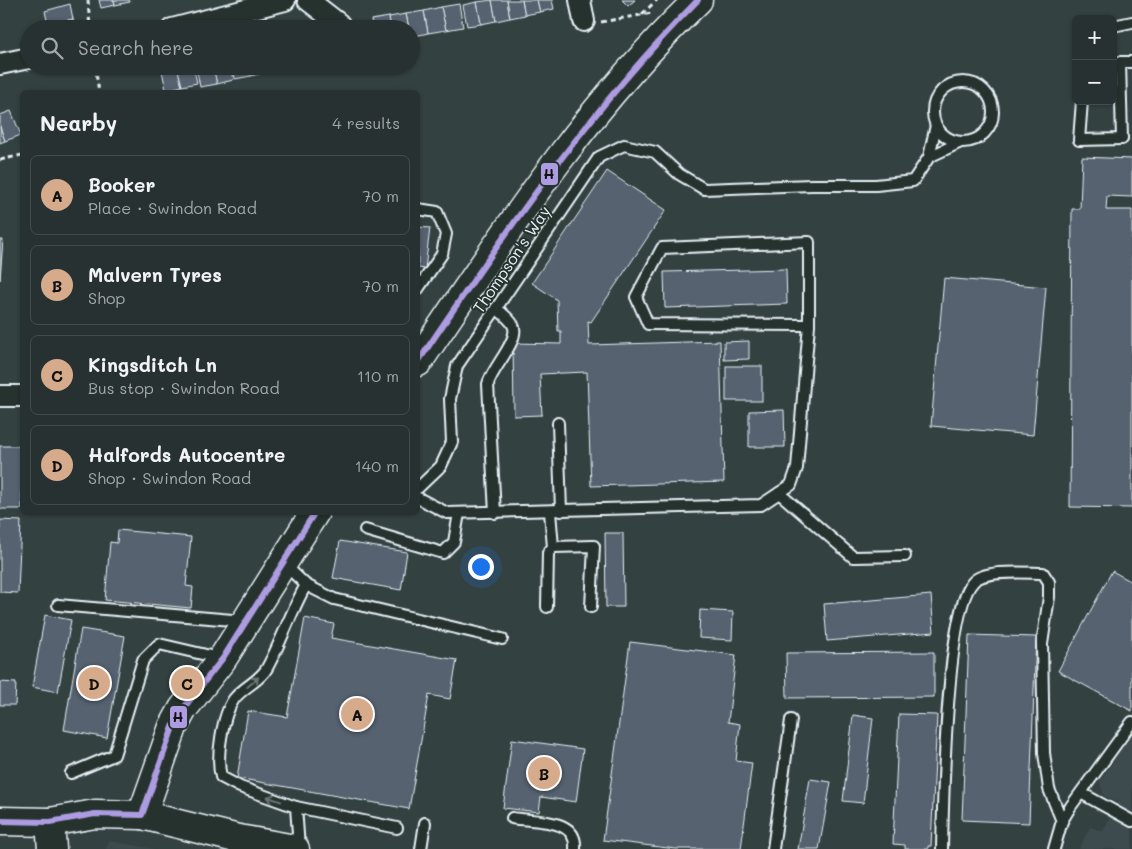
<!DOCTYPE html>
<html lang="en">
<head>
<meta charset="utf-8">
<style>
	body { margin:0; font-family:Mali,sans-serif; background:#333d3d; color:#f1f3f6 }
	.controls { position:absolute; right:15px; top:15px; display:grid; overflow:hidden; border-radius:8px; box-shadow:0 1px 4px #0004 }
	.controls button { width:45px; height:45px; display:grid; place-items:center; padding:0; border:0; border-bottom:1px solid #434c4d; background:#273131; color:#f1f3f6; font:25px sans-serif }
	.you { position:absolute; left:480px; top:566px; width:18px; height:18px; margin:-12px; border:4px solid #fff; border-radius:50%; background:#1a73e8; box-shadow:0 0 0 8px #1a73e833 }
	.badge { display:grid; place-items:center; width:32px; height:32px; border-radius:50%; background:#d6ab8b; color:#111; font-size:16px; font-weight:700 }
	.pin { position:absolute; translate:-50% -50%; border:2px solid #fff; box-shadow:0 1px 5px #0006 }
	.list { margin:0; padding:0; list-style:none }
	h2 { display:flex; justify-content:space-between; align-items:center; height:65px; margin:0; padding:0 20px; font-size:21px }
	h2 small { font-size:16px; font-weight:400; color:#a4a9ab }
	.list li { display:grid; grid-template-columns:32px 1fr auto; gap:15px; align-items:center; box-sizing:border-box; height:80px; margin:0 10px 10px; padding:0 10px; border:1px solid #434c4d; border-radius:8px }
	.list b { display:block; font-size:19px; white-space:nowrap }
	.list p { margin:0; font-size:16px; white-space:nowrap; color:#a4a9ab }
	.list em { font-size:16px; font-style:normal; color:#a4a9ab }
	.icon { flex:none; width:28px; height:28px; fill:none; stroke:currentColor; stroke-width:2; stroke-linecap:round; stroke-linejoin:round }
	.map { position:relative; flex:none; width:1132px; height:849px; overflow:hidden }
	.search { position:absolute; background:#273131; box-shadow:0 1px 4px #0004; left:20px; top:20px; width:400px; height:55px; display:flex; align-items:center; gap:12px; box-sizing:border-box; padding:0 18px; border-radius:28px; color:#a4a9ab; font-size:19px }
	.panel { position:absolute; background:#273131; box-shadow:0 1px 4px #0004; left:20px; top:90px; width:400px; height:425px; border-radius:8px }
	.map>svg:first-child { display:block }
	.built { fill:#3e4b4f }
	.building { fill:#56626f; stroke:#e8f1f8 }
	.lines { fill:none; stroke-linecap:round; stroke-linejoin:round }
	.lane-casing { stroke:#e8f1f8; stroke-width:14 }
	.street-casing { stroke:#e8f1f8; stroke-width:24 }
	.secondary-casing { stroke:#e8f1f8; stroke-width:31 }
	.path { stroke:#e8f1f8; stroke-width:3; stroke-dasharray:5 4; stroke-linecap:butt }
	.lane { stroke:#26332d; stroke-width:10 }
	.street { stroke:#26332d; stroke-width:20 }
	.secondary { stroke:#26332d; stroke-width:28 }
	.bus-1-casing { stroke:#26332d; stroke-width:10 }
	.bus-1 { stroke:#ae9ce3; stroke-width:6 }
	.oneway { stroke:#6a7674 }
	.labels { text-anchor:middle; dominant-baseline:central; stroke-width:4; stroke-linejoin:round; paint-order:stroke }
	.street-label { font-size:16px; fill:#e8f1f8; stroke:#26332d }
	.line-badge { stroke:#26332d; stroke-width:2 }
	.pale-badge-label { font-size:14px; text-anchor:middle; font-weight:bold; fill:#111 }
</style>
</head>
<body>
<div class="map">
<svg width="1132" height="849" viewBox="0 0 1132 849">
	<rect width="100%" height="100%" fill="#344141"/>
	<filter id="ink" filterUnits="userSpaceOnUse"><feTurbulence type="fractalNoise" baseFrequency=".02" numOctaves="2"/><feDisplacementMap in="SourceGraphic" scale="10" xChannelSelector="R" yChannelSelector="G"/><feConvolveMatrix kernelMatrix="1 2 1 2 8 2 1 2 1" color-interpolation-filters="sRGB"/></filter>
	<g filter="url(#ink)">
		<g class="built">
			<polygon points="1132,733 1132,849 1079,849 1090,827 1103,831 1117,802 1104,796 1100,782"/>
			<polygon points="109,841 155,849 106,849"/>
		</g>
		<g class="building">
			<polygon points="99,0 114,0 115,5 101,8"/>
			<polygon points="114,0 129,0 130,2 115,5"/>
			<polygon points="492,0 496,21 481,24 477,2"/>
			<polygon points="492,0 507,0 510,18 496,21"/>
			<polygon points="507,0 522,0 525,15 510,18"/>
			<polygon points="522,0 537,0 540,12 525,15"/>
			<polygon points="537,0 552,0 554,9 540,12"/>
			<polygon points="622,0 635,0 628,6"/>
			<polygon points="477,2 481,24 467,26 463,5"/>
			<polygon points="70,4 73,19 48,25 45,11"/>
			<polygon points="459,4 463,27 446,30 441,7"/>
			<polygon points="441,7 446,30 428,33 424,11"/>
			<polygon points="424,11 428,33 411,37 406,14"/>
			<polygon points="406,14 409,29 391,29 389,17"/>
			<polygon points="389,17 391,29 373,29 371,20"/>
			<polygon points="73,19 76,29 49,29 48,25"/>
			<polygon points="161,66 177,66 182,86 166,90"/>
			<polygon points="177,66 193,66 197,83 182,86"/>
			<polygon points="196,66 213,66 217,84 200,87"/>
			<polygon points="213,66 230,66 233,80 217,84"/>
			<polygon points="233,66 249,66 251,76 235,79"/>
			<polygon points="249,66 265,66 266,72 251,76"/>
			<polygon points="268,66 285,66 285,68 270,72"/>
			<polygon points="11,111 21,135 5,141 0,127 0,115"/>
			<polygon points="0,127 5,141 0,143"/>
			<polygon points="1082,157 1132,159 1132,197 1107,196 1106,210 1132,210 1132,508 1070,507 1072,209 1080,209"/>
			<polygon points="607,171 666,210 591,322 588,321 589,345 720,341 724,482 591,486 587,372 540,374 542,415 514,416 513,343 561,344 561,331 558,331 557,300 532,283"/>
			<polygon points="418,227 430,228 425,269 418,268"/>
			<polygon points="0,240 3,240 0,280"/>
			<polygon points="786,269 787,304 665,308 664,272"/>
			<polygon points="944,278 1046,287 1033,435 931,426"/>
			<polygon points="749,341 749,359 724,360 724,342"/>
			<rect x="726" y="366" width="36" height="35"/>
			<polygon points="784,410 785,447 749,447 749,411"/>
			<rect x="0" y="446" width="22" height="63"/>
			<polygon points="0,520 21,521 18,593 0,592"/>
			<polygon points="118,530 191,537 186,586 193,587 191,608 105,600 110,542 117,543"/>
			<polygon points="605,533 623,533 624,607 606,607"/>
			<polygon points="340,541 407,552 401,590 333,578"/>
			<polygon points="1112,571 1132,582 1132,711 1058,671"/>
			<polygon points="931,595 934,632 827,641 824,604"/>
			<polygon points="700,610 733,612 732,640 699,638"/>
			<polygon points="45,615 71,620 58,692 32,687"/>
			<polygon points="305,618 334,624 331,638 457,660 450,699 429,695 409,809 237,778 248,711 287,717"/>
			<polygon points="81,629 125,636 107,738 64,730"/>
			<polygon points="969,635 1036,637 1029,823 962,820"/>
			<polygon points="630,642 736,655 728,722 740,724 736,761 752,763 741,849 676,849 603,840"/>
			<polygon points="934,652 934,697 787,698 786,653"/>
			<polygon points="0,682 16,683 15,705 0,705"/>
			<polygon points="899,714 937,715 931,846 928,846 928,849 905,849 905,845 893,844"/>
			<polygon points="853,715 873,718 863,803 843,801"/>
			<polygon points="512,739 583,749 576,802 541,797 539,812 503,808"/>
			<polygon points="810,779 831,782 819,849 798,849"/>
		</g>
		<g class="lines">
			<g class="lane-casing">
				<g id="lane">
					<polyline points="1113,26 1132,22"/>
					<circle cx="963" cy="112" r="30"/>
					<polyline points="1082,101 1079,140 1122,139 1120,62 1132,62"/>
					<polyline points="929,157 961,142"/>
					<polyline points="418,209 437,212 446,234 442,254 418,289"/>
					<polyline points="558,423 561,511"/>
					<polyline points="418,488 441,466 452,442 450,399 457,366 599,157 624,145 655,152 679,174 704,189 812,185 876,185 913,181 929,157 936,125"/>
					<polyline points="779,493 853,557 905,556"/>
					<polyline points="418,498 447,513 761,505 791,485 797,468 809,325 809,242 662,248 636,297 648,324 809,325"/>
					<path d="M495,513L488,384C492,368 521,339 513,325C510,319 502,313 496,308"/>
					<polyline points="365,530 443,553 454,542 459,513"/>
					<polyline points="553,547 594,546 591,607"/>
					<path d="M284,564L306,585C291,611 282,641 267,668C260,681 243,687 234,699C222,716 216,758 221,777L240,787L296,807L299,848"/>
					<polyline points="306,585 334,599 502,639"/>
					<polyline points="58,605 244,621"/>
					<polyline points="547,607 548,553 553,547 550,512"/>
					<polyline points="71,773 114,755 143,660 159,644 219,658"/>
					<polyline points="1081,793 1132,821"/>
					<polyline points="296,807 397,828"/>
					<path d="M512,818C534,822 578,817 575,849"/>
					<polyline points="421,849 425,823"/>
					<polyline points="773,849 791,720"/>
					<path d="M942,849C943,802 946,611 973,582C984,569 1027,573 1043,573L1049,582V597L1042,644L1044,753L1049,789L1062,821"/>
					<polyline points="1054,849 1062,821 1071,806 1132,722"/>
				</g>
			</g>
			<g class="street-casing">
				<g id="street">
					<polyline points="308,0 339,24"/>
					<polyline points="580,0 584,21"/>
					<polyline points="172,29 285,0"/>
					<polyline points="0,64 29,58"/>
					<polyline points="0,396 22,396"/>
				</g>
			</g>
			<g class="secondary-casing">
				<g id="secondary">
					<path d="M418,362C503,236 587,106 698,0"/>
					<polyline points="142,815 173,727 183,709 223,658 315,512"/>
					<polyline points="0,821 50,822 95,814 142,815 239,839 295,849"/>
					<polyline points="50,822 52,849"/>
				</g>
			</g>
			<g class="path">
				<polyline points="88,0 90,29"/>
				<polyline points="642,14 657,0"/>
				<polyline points="601,22 652,13"/>
				<polyline points="95,66 99,92"/>
				<polyline points="0,160 22,155"/>
			</g>
			<use href="#lane" class="lane"/>
			<use href="#street" class="street"/>
			<use href="#secondary" class="secondary"/>
			<g class="bus-1-casing">
				<g id="bus-1">
					<path d="M418,362C504,234 589,110 698,0"/>
					<polyline points="0,821 50,822 95,814 142,815 173,727 183,709 223,658 315,512"/>
				</g>
			</g>
			<use href="#bus-1" class="bus-1"/>
		</g>
		<defs><path id="oneway-shaft" d="M-6 0H5M1.5-3L5.5 0L1.5 3" fill="none" stroke-width="1.6" stroke-linecap="round" stroke-linejoin="round" transform="scale(1.25)"/></defs>
		<g class="oneway">
			<use href="#oneway-shaft" transform="translate(253 682) rotate(-42)"/>
			<use href="#oneway-shaft" transform="translate(274 799) rotate(-161)"/>
		</g>
	</g>
	<g class="labels">
		<g class="street-label">
			<text transform="translate(511 259) rotate(-56)">Thompson's Way</text>
		</g>
	</g>
	<g class="line-badge">
		<rect x="540" y="162" width="19" height="24" rx="5" fill="#ae9ce3"/>
		<rect x="169" y="705" width="19" height="24" rx="5" fill="#ae9ce3"/>
	</g>
	<g class="pale-badge-label">
		<text x="549" y="179">H</text>
		<text x="178" y="722">H</text>
	</g>
</svg>
<div class="controls">
<button>+</button>
<button>−</button>
</div>
<div class="you"></div>
<div class="pin badge" style="left:357px;top:714px">A</div>
<div class="pin badge" style="left:544px;top:773px">B</div>
<div class="pin badge" style="left:187px;top:683px">C</div>
<div class="pin badge" style="left:94px;top:683px">D</div>
<div class="search"><svg class="icon" aria-label="search" viewBox="0 0 24 24"><circle cx="10" cy="10" r="6"/><path d="M15 15l6 6"/></svg>Search here</div>
<section class="panel">
<h2>Nearby<small>4 results</small></h2>
<ul class="list">
<li><span class="badge">A</span><div><b>Booker</b><p>Place · Swindon Road</p></div><em>70 m</em></li>
<li><span class="badge">B</span><div><b>Malvern Tyres</b><p>Shop</p></div><em>70 m</em></li>
<li><span class="badge">C</span><div><b>Kingsditch Ln</b><p>Bus stop · Swindon Road</p></div><em>110 m</em></li>
<li><span class="badge">D</span><div><b>Halfords Autocentre</b><p>Shop · Swindon Road</p></div><em>140 m</em></li>
</ul>
</section>
</div>
</body>
</html>
